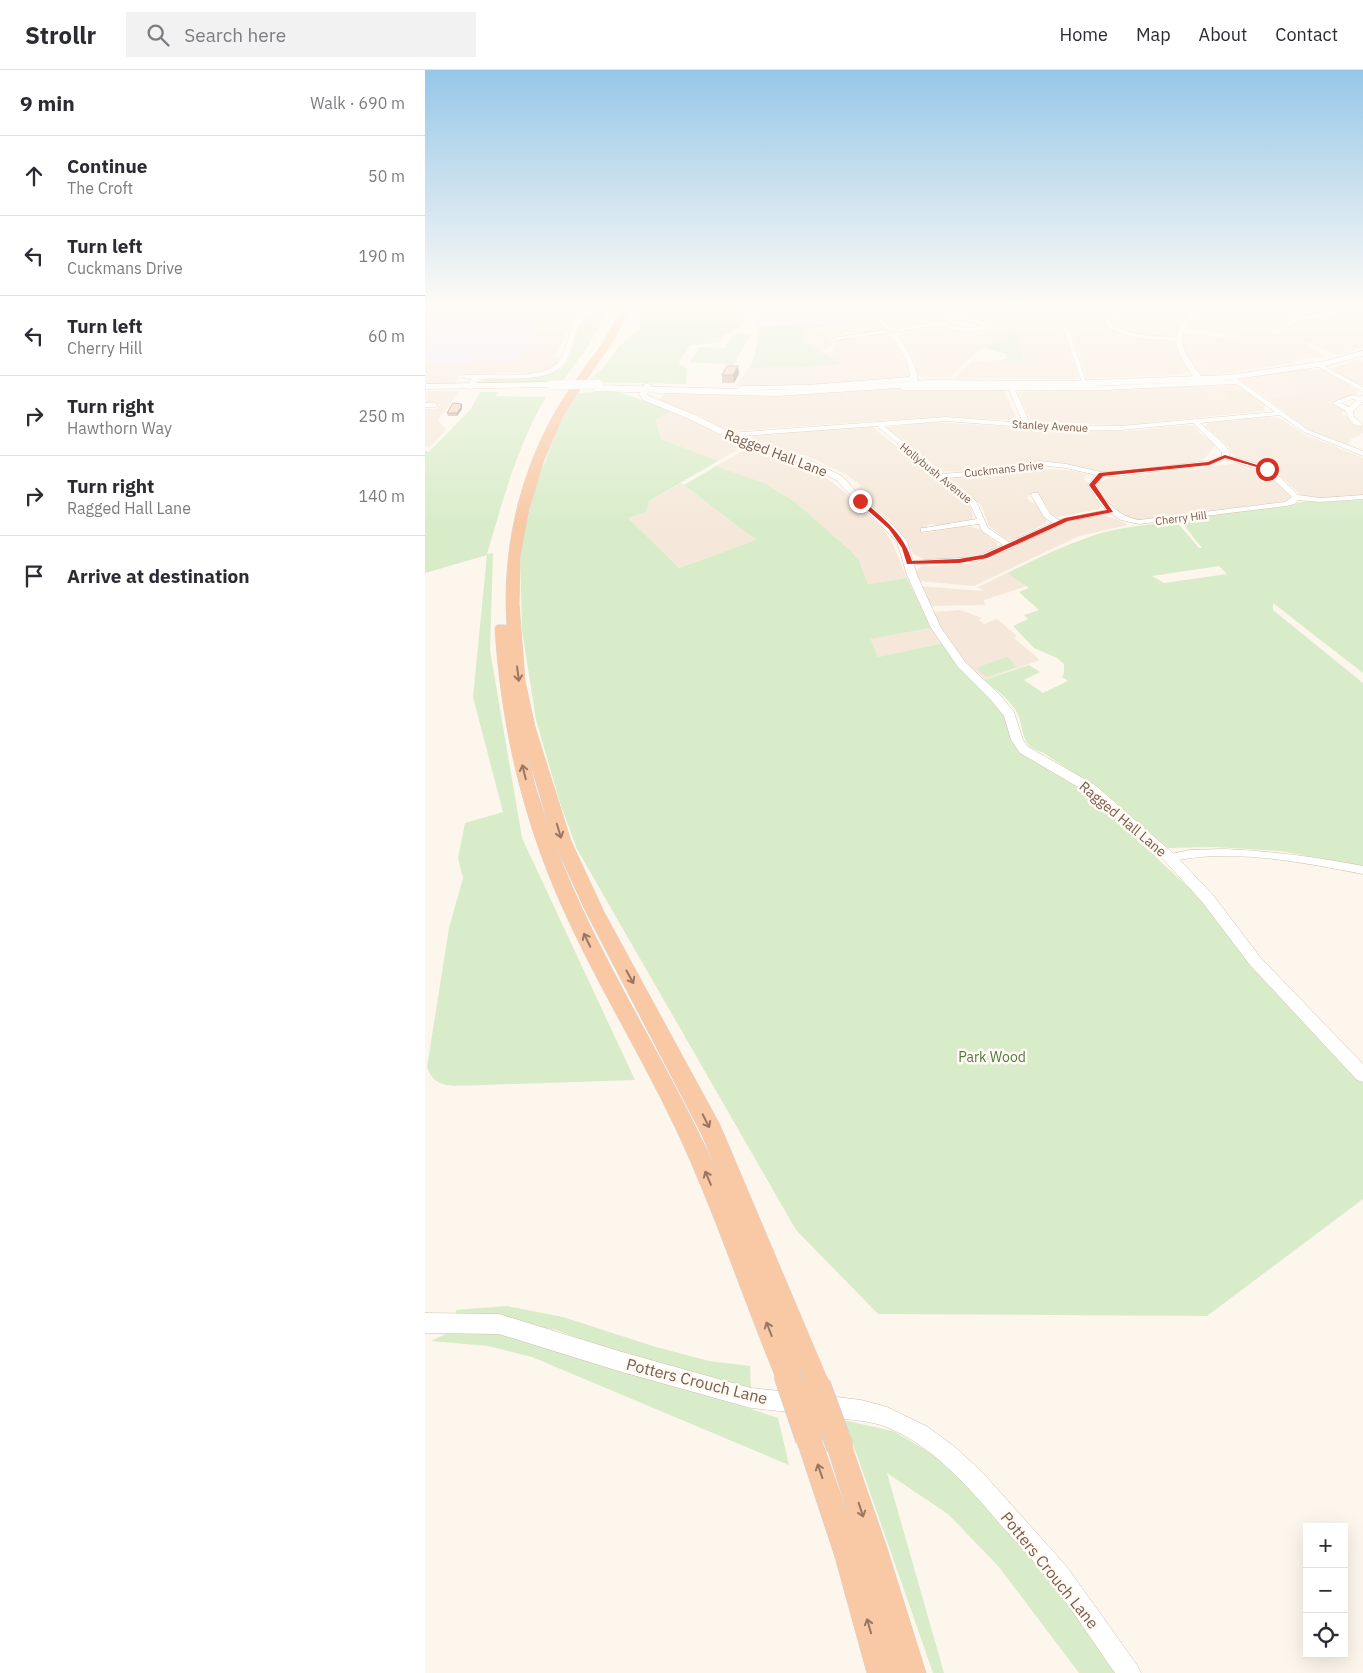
<!DOCTYPE html>
<html lang="en">
<head>
<meta charset="utf-8">
<style>
	body { margin:0; font-family:"IBM Plex Sans",sans-serif; background:#f2f2f3; color:#2b2b33 }
	.controls { position:absolute; right:15px; bottom:15px; display:grid; overflow:hidden; border-radius:0px; box-shadow:0 5px 20px #0002 }
	.controls button { width:45px; height:45px; display:grid; place-items:center; padding:0; border:0; border-bottom:1px solid #e1e1e2; background:#fff; color:#2b2b33; font:25px sans-serif }
	.stop { position:absolute; width:15px; height:15px; margin:-11px; border:4px solid #d93025; border-radius:50%; background:#fff }
	.stop.end { background:#d93025; border-color:#fff; box-shadow:0 1px 5px #0008 }
	.list { margin:0; padding:0; list-style:none }
	h2 { display:flex; justify-content:space-between; align-items:center; height:65px; margin:0; padding:0 20px; font-size:21px }
	h2 small { font-size:16px; font-weight:400; color:#7c7c81 }
	.list li { display:grid; grid-template-columns:32px 1fr auto; gap:15px; align-items:center; box-sizing:border-box; height:80px; padding:0 20px; border-top:1px solid #e1e1e2 }
	.list b { display:block; font-size:19px; white-space:nowrap }
	.list p { margin:0; font-size:16px; white-space:nowrap; color:#7c7c81 }
	.list em { font-size:16px; font-style:normal; color:#7c7c81 }
	.icon { flex:none; width:28px; height:28px; fill:none; stroke:currentColor; stroke-width:2; stroke-linecap:round; stroke-linejoin:round }
	.map { position:relative; flex:none; width:938px; height:1603px; overflow:hidden }
	header { display:flex; align-items:center; gap:30px; box-sizing:border-box; height:70px; padding:0 25px; background:#fff; border-bottom:1px solid #e1e1e2 }
	header strong { font-size:24px }
	nav { display:flex; gap:28px; margin-inline-start:auto; font-size:18px }
	.search { width:350px; height:45px; background:#f2f2f3; display:flex; align-items:center; gap:12px; box-sizing:border-box; padding:0 18px; border-radius:0px; color:#7c7c81; font-size:19px }
	main { display:flex }
	aside { flex:1; background:#fff }
	.map>svg:first-child { display:block }
	.residential { fill:#f5e8da }
	.commercial { fill:#fde8e0 }
	.education { fill:#f3e8fa }
	.green { fill:#d8ecc9; fill-rule:evenodd }
	.lines { fill:none; stroke-linecap:round; stroke-linejoin:round }
	.minor-casing { stroke:#d1beb0; stroke-width:1 }
	.tertiary-casing { stroke:#d1beb0; stroke-width:1 }
	.secondary-casing { stroke:#d6c0b0; stroke-width:1 }
	.trunk-casing { stroke:#dad1cd; stroke-width:1 }
	.minor { fill:#fff; fill-rule:evenodd }
	.tertiary { fill:#fff; fill-rule:evenodd }
	.secondary { fill:#fff; fill-rule:evenodd }
	.trunk { fill:#f9c8a4; fill-rule:evenodd }
	.secondary-bridge-casing { stroke:#d6c0b0; stroke-width:9; stroke-linecap:butt }
	.trunk-bridge-casing { stroke:#dad1cd; stroke-width:28; stroke-linecap:butt }
	.secondary-bridge { stroke:#fff; stroke-width:9 }
	.trunk-bridge { stroke:#f9c8a4; stroke-width:26 }
	.wall { fill:#d1b7a8 }
	.shaded-wall { fill:#aa9588 }
	.building { fill:#f3d5c3; stroke:#aa9588 }
	.oneway { stroke:#9a7763 }
	.route { fill:#d93025 }
	.labels { text-anchor:middle; dominant-baseline:central; stroke-width:5; stroke-linejoin:round; paint-order:stroke }
	.far-street-label { font-size:11px; fill:#7a5c4d; stroke:#fffaf3 }
	.street-label { font-size:14px; fill:#7a5c4d; stroke:#fffaf3 }
	.park-label { font-size:14px; fill:#537a41; stroke:#fffaf3 }
	.near-street-label { font-size:16px; fill:#7a5c4d; stroke:#fffaf3 }
</style>
</head>
<body>
<header>
<strong>Strollr</strong>
<div class="search"><svg class="icon" aria-label="search" viewBox="0 0 24 24"><circle cx="10" cy="10" r="6"/><path d="M15 15l6 6"/></svg>Search here</div>
<nav><a>Home</a><a>Map</a><a>About</a><a>Contact</a></nav>
</header>
<main>
<aside>
<h2>9 min<small>Walk · 690 m</small></h2>
<ul class="list">
<li><svg class="icon" aria-label="ahead" viewBox="0 0 24 24"><path d="M12 20V5M6 11l6-6 6 6"/></svg><div><b>Continue</b><p>The Croft</p></div><em>50 m</em></li>
<li><svg class="icon" aria-label="left" viewBox="0 0 24 24"><path d="M17 20v-9H6M10 6l-5 5 5 5"/></svg><div><b>Turn left</b><p>Cuckmans Drive</p></div><em>190 m</em></li>
<li><svg class="icon" aria-label="left" viewBox="0 0 24 24"><path d="M17 20v-9H6M10 6l-5 5 5 5"/></svg><div><b>Turn left</b><p>Cherry Hill</p></div><em>60 m</em></li>
<li><svg class="icon" aria-label="right" viewBox="0 0 24 24"><path d="M7 20v-9h11M14 6l5 5-5 5"/></svg><div><b>Turn right</b><p>Hawthorn Way</p></div><em>250 m</em></li>
<li><svg class="icon" aria-label="right" viewBox="0 0 24 24"><path d="M7 20v-9h11M14 6l5 5-5 5"/></svg><div><b>Turn right</b><p>Ragged Hall Lane</p></div><em>140 m</em></li>
<li><svg class="icon" aria-label="arrive" viewBox="0 0 24 24"><path d="M6 21V4h12l-3 4 3 4H6"/></svg><div><b>Arrive at destination</b></div></li>
</ul>
</aside>
<div class="map">
<svg width="938" height="1603" viewBox="0 0 938 1603">
	<rect width="100%" height="100%" fill="#fdf6ec"/>
	<g class="residential">
		<polygon points="18,234 157,234 129,287 134,288 131,294 124,299 107,303 36,304 29,313 0,313 0,293 43,293 125,237"/>
		<polygon points="516,234 544,234 612,246 635,234 653,238 665,236 694,241 675,251 694,262 747,270 764,301 756,305 664,308 662,307 646,258 648,256 640,252 633,255 637,258 653,307 650,309 533,308 533,304 547,291 598,290 591,261 549,284 525,308 495,307 493,305 489,290 474,267 475,265 484,260 516,256 555,265 572,253 526,243 512,253 471,258 463,255 458,250 505,245"/>
		<polygon points="709,234 772,234 748,266 742,267 703,262 687,255 686,251 701,242 695,240"/>
		<polygon points="781,234 845,234 852,242 864,248 864,250 842,261 852,264 874,251 888,248 912,246 938,246 938,277 913,285 871,268 900,286 867,291 868,293 797,304 788,292 767,293 757,276 759,262 818,270 813,266 762,259"/>
		<polygon points="852,234 890,234 900,243 869,246 858,241"/>
		<polygon points="895,234 938,234 938,242 909,243"/>
		<polygon points="451,250 458,258 457,260 407,265 404,268 408,270 407,276 397,282 378,271 382,261 406,253"/>
		<polygon points="456,264 465,266 481,290 484,307 385,316 333,318 310,316 324,298 381,297 416,294 398,283 409,282 407,281 411,277 410,271"/>
		<polygon points="934,289 938,291 938,315 935,316 905,299"/>
		<polygon points="876,299 899,300 922,313 934,324 903,332 921,341 917,342 918,346 922,346 931,354 938,357 938,363 926,369 921,376 881,358 843,329 878,322 849,303"/>
		<polygon points="777,316 786,330 802,328 797,320 819,319 840,335 839,341 700,355 610,353 606,351 592,322"/>
		<polygon points="470,317 476,319 528,318 575,319 579,321 593,350 499,348 304,361 279,348 234,330 242,322 338,326 434,321"/>
		<polygon points="0,321 34,321 13,350 21,360 5,377 0,376 0,339 11,339 15,334 0,333"/>
		<polygon points="247,341 307,371 320,375 293,391 236,369 231,350"/>
		<polygon points="838,347 855,348 879,364 938,388 938,425 890,429 877,426 845,397 811,388 802,375 780,356 783,353"/>
		<polygon points="506,352 665,361 703,361 764,355 769,356 776,364 791,374 777,392 691,402 670,401 621,392 599,393 552,402 517,401 460,357"/>
		<polygon points="446,356 543,433 546,439 548,447 545,451 514,456 509,454 502,455 502,457 495,459 498,463 542,456 554,459 572,473 572,477 554,485 534,488 501,490 488,484 486,478 474,461 466,451 433,425 432,419 436,416 421,404 380,385 367,385 343,377 326,368 331,365"/>
		<polygon points="325,377 372,392 404,410 422,424 458,459 467,472 482,508 443,514 434,490 426,481 369,431 339,413 291,396"/>
		<polygon points="815,393 838,399 863,423 866,428 862,432 714,450 703,448 692,442 672,416 677,410 685,408"/>
		<polygon points="604,398 642,400 662,404 659,409 664,413 664,418 677,435 674,439 634,447 627,445 614,424 604,425 602,428 605,432 611,433 621,448 621,453 589,469 580,469 564,456 556,435 525,409 532,406 563,406"/>
		<polygon points="256,413 259,415 331,470 254,498 203,448 221,442 224,431"/>
		<polygon points="677,445 691,449 703,455 654,466 549,516 494,511 491,501 497,496 544,494 562,490 635,455 660,448"/>
		<polygon points="582,503 602,516 559,530 560,535 508,536 505,535 495,516 558,521 553,517"/>
		<polygon points="535,540 557,548 554,550 559,554 572,549 592,566 589,568 615,590 559,610 542,594 514,561 508,542"/>
		<polygon points="506,558 518,573 453,587 444,569"/>
	</g>
	<g class="commercial">
		<polygon points="788,292 797,304 780,305 774,303 767,293"/>
		<polygon points="849,303 879,322 843,329 816,310 817,308"/>
		<polygon points="810,314 819,319 797,320 802,328 786,330 777,316"/>
	</g>
	<g class="education">
		<polygon points="0,234 18,234 125,237 92,291 45,290 43,293 0,293"/>
		<polygon points="335,234 516,234 505,245 458,250 332,257"/>
	</g>
	<g class="green">
		<path d="M170,234H186L164,275L136,313H54C61,305 120,311 137,298C147,291 149,266 155,255C158,248 166,243 170,237Z"/>
		<path d="M215,234H325L317,256L298,266L294,273L265,275L253,293L262,299L261,314L161,312C186,297 189,273 215,260Z"/>
		<polygon points="544,234 635,234 612,246"/>
		<path d="M406,253L382,261L378,271L417,294L381,297L324,298C332,285 333,272 332,257Z"/>
		<polygon points="591,261 598,291 576,291 582,288 582,284 559,278"/>
		<polygon points="313,263 326,264 308,295 265,292 275,277 300,278 305,268"/>
		<polygon points="191,321 247,341 231,350 236,369 293,391 224,431 221,442 203,448 254,498 331,470 259,415 291,396 339,413 369,431 426,481 434,490 443,514 482,508 506,558 445,569 453,587 518,573 551,615 576,638 593,679 626,697 682,738 739,795 781,833 938,1007 938,1129 782,1246 453,1244 371,1160 152,779 135,733 111,650 97,560 95,481 110,417 138,346 153,323"/>
		<path d="M55,322H73L70,326L121,327C92,376 78,430 62,484L68,483L65,580L97,768L210,1010L28,1016C14,1014 7,1011 2,997L24,858L38,808L33,788L40,753L78,742L48,627L62,485L0,503V381L4,382L46,339Z"/>
		<path d="M938,430V603L848,533V540L938,613V796L855,781L789,777L743,778L727,770L668,716L617,682C593,677 601,656 590,639C582,627 570,619 559,610L604,595L615,602L599,610L618,623L643,611L637,607L639,603V594L632,588L609,578L588,556L603,549L599,545L614,540L594,522L604,518L582,503C609,490 636,477 664,467C691,457 723,455 751,451L774,478H777L755,450L884,431ZM794,496L802,504L739,513L727,506Z"/>
		<polygon points="582,587 592,597 561,607 551,598"/>
		<polygon points="82,1236 138,1247 231,1277 284,1291 325,1296 326,1318 279,1309 212,1289 131,1260 77,1250 30,1247 31,1240"/>
		<polygon points="27,1261 72,1262 308,1333 353,1348 364,1395 107,1287 63,1276 6,1271"/>
		<polygon points="418,1350 468,1361 516,1389 568,1435 695,1603 654,1603 574,1497 523,1444 462,1403 519,1603 508,1603 433,1388"/>
	</g>
	<g class="lines">
		<g class="minor-casing">
			<g id="minor">
				<path d="M164,234H170C167,244 159,247 154,256C148,267 147,285 138,295C120,314 79,307 55,309L46,319L41,318L47,309L37,307V305C59,303 120,312 134,291C141,281 143,266 148,255C153,247 161,244 164,234Z"/>
				<path d="M845,234H851C868,253 880,245 900,243L889,234H896L907,242L938,243V247C915,245 892,245 871,253C863,256 856,261 849,264L847,263V261L869,250L852,242Z"/>
				<path d="M694,241L699,242L685,251L686,254C706,266 729,266 752,267L755,269L752,271C728,270 702,269 681,256L679,250Z"/>
				<path d="M539,246L553,249L564,255C550,268 529,257 512,257C499,256 486,259 473,262L470,260L489,255L515,253L524,248ZM532,250L545,251L557,255L545,258L522,254Z"/>
				<polygon points="452,249 456,249 466,258 466,260 462,260 452,251"/>
				<polygon points="640,253 643,255 662,314 657,313 637,255"/>
				<polygon points="460,260 463,262 462,263 411,270 408,268"/>
				<path d="M469,262L472,264C481,279 493,296 493,313L490,315L486,311L474,312L480,316H582L581,313L584,311L589,316H678L807,310V308H811L883,360L938,381V386L879,362L855,345L775,353L798,373L805,382L804,386L845,397L873,425L895,428L938,425V429L895,432L873,430L870,434L861,436L714,454L696,450L685,443L644,451L589,476L588,478L552,491L481,495L480,493L484,491L551,487L578,475L557,461L554,454L496,462V458H499L552,449L545,434L452,356L304,367L300,365L304,363L521,347L598,353L584,320H478L470,314L472,312L383,319L317,320L310,324L307,322L316,316L383,315L485,307L482,291L466,264ZM812,314L850,342L696,356H640L605,353L590,320H678ZM521,351L640,360H696L768,353L797,382V386L783,391L692,402H676L641,394L614,391L566,400L517,404L459,356ZM800,389L839,401L867,427L860,432L714,450C693,446 681,433 671,415L678,406H692L784,395ZM614,395L641,398L671,405L663,415L673,431L681,440L634,450L625,444L613,423H607L606,425L619,447L627,453L584,472L563,458L551,431L522,408L566,404Z"/>
				<polygon points="890,293 894,293 938,317 938,322 890,295"/>
				<path d="M927,325L935,327L938,325V332L928,341L929,347L937,354V356C928,357 923,349 921,341L907,333ZM927,329L932,330L924,337L916,333Z"/>
				<polygon points="0,333 10,333 13,335 10,337 0,337"/>
				<path d="M799,779C846,781 892,787 938,796V804C879,793 805,777 745,792L739,788L741,785L765,780Z"/>
			</g>
		</g>
		<g class="tertiary-casing">
			<g id="tertiary">
				<path d="M772,234H779C773,242 764,250 760,259C751,276 768,295 778,308L774,310C767,307 763,299 759,293C742,264 754,257 772,234Z"/>
				<polygon points="220,313 227,315 222,324 224,326 270,345 319,369 387,391 417,406 438,429 469,456 482,471 492,505 516,558 541,593 574,624 589,642 598,670 603,677 670,715 750,785 788,825 835,887 938,994 938,1012 932,1010 825,895 778,833 740,791 660,721 595,683 586,670 579,646 566,630 533,597 506,558 482,505 472,472 411,410 381,395 313,373 264,349 218,330 214,324"/>
				<polygon points="0,1243 74,1244 197,1282 326,1318 374,1323 381,1326 384,1333 381,1340 374,1343 326,1338 197,1302 74,1264 0,1263"/>
				<path d="M396,1325L436,1330L462,1337L503,1357L530,1377L558,1403L642,1497L712,1595L716,1603H690C669,1573 649,1542 626,1513C610,1492 592,1473 574,1453C542,1415 507,1375 459,1356C437,1348 411,1351 389,1342L386,1335L389,1328Z"/>
			</g>
		</g>
		<g class="secondary-casing">
			<g id="secondary">
				<polygon points="938,281 938,286 900,296 797,311 640,317 503,316 352,326 170,321 166,318 170,315 352,320 503,310 640,311 803,305 900,291"/>
				<polygon points="126,312 130,315 129,317 0,319 1,314"/>
			</g>
		</g>
		<g class="trunk-casing">
			<g id="trunk">
				<path d="M200,234H208L187,273L161,310L138,346L119,390L104,439L95,486L94,534L100,611L110,657L146,771L179,842L295,1055L405,1315L401,1324L392,1328L383,1324L356,1257L375,1304L371,1313L362,1317L353,1313C318,1229 290,1142 251,1059C215,983 170,911 136,834C97,746 76,654 70,558L72,555H82C77,484 93,409 128,346C142,320 160,298 177,274C185,261 192,247 200,234ZM101,678L128,770L111,719ZM129,772L161,842L277,1065L295,1109C245,994 173,890 129,772Z"/>
				<polygon points="384,1356 393,1360 426,1454 402,1377 406,1368 415,1364 424,1368 462,1478 501,1603 442,1603 410,1487 371,1369 375,1360"/>
			</g>
		</g>
		<use href="#minor" class="minor"/>
		<use href="#tertiary" class="tertiary"/>
		<use href="#secondary" class="secondary"/>
		<use href="#trunk" class="trunk"/>
		<g class="secondary-bridge-casing">
			<polyline id="secondary-bridge" points="126,315 173,314"/>
		</g>
		<g class="trunk-bridge-casing">
			<g id="trunk-bridge">
				<polyline points="362,1304 384,1369"/>
				<polyline points="392,1315 415,1377"/>
			</g>
		</g>
		<use href="#secondary-bridge" class="secondary-bridge"/>
		<use href="#trunk-bridge" class="trunk-bridge"/>
	</g>
	<g class="wall">
		<polygon points="313,296 314,304 309,313 297,313 297,305"/>
		<polygon points="37,336 37,339 32,346 23,346 22,343"/>
	</g>
	<g class="shaded-wall">
		<polygon points="313,296 314,304 309,313 308,305"/>
		<polygon points="37,334 37,339 32,346 32,343"/>
	</g>
	<g class="building">
		<polygon points="302,296 313,296 308,305 297,305"/>
		<polygon points="28,333 37,334 35,336 37,336 32,343 22,343"/>
	</g>
	<defs><path id="oneway-shaft" d="M-6 0H5M1.5-3L5.5 0L1.5 3" fill="none" stroke-width="1.6" stroke-linecap="round" stroke-linejoin="round" transform="scale(1.25)"/></defs>
	<g class="oneway">
		<use href="#oneway-shaft" transform="translate(93 604) rotate(83)"/>
		<use href="#oneway-shaft" transform="translate(99 702) rotate(-104)"/>
		<use href="#oneway-shaft" transform="translate(134 761) rotate(73)"/>
		<use href="#oneway-shaft" transform="translate(162 870) rotate(-116)"/>
		<use href="#oneway-shaft" transform="translate(205 907) rotate(61)"/>
		<use href="#oneway-shaft" transform="translate(281 1051) rotate(63)"/>
		<use href="#oneway-shaft" transform="translate(283 1108) rotate(-113)"/>
		<use href="#oneway-shaft" transform="translate(344 1259) rotate(-111)"/>
		<use href="#oneway-shaft" transform="translate(395 1401) rotate(-109)"/>
		<use href="#oneway-shaft" transform="translate(436 1440) rotate(72)"/>
		<use href="#oneway-shaft" transform="translate(444 1556) rotate(-106)"/>
	</g>
	<linearGradient id="sky" x2="0" y2="1"><stop stop-color="#97c7e8"/><stop offset="0.51" stop-color="#fefbf6"/><stop offset="1" stop-color="#fefbf6" stop-opacity="0"/></linearGradient>
	<rect width="938" height="458" fill="url(#sky)"/>
	<path class="route" d="M800,385L845,399L842,400L800,388L784,395L678,406L670,415L688,442L643,451L562,488L534,493L482,494L477,478L464,459L432,431L437,430C458,448 479,464 487,491L534,489L558,485L640,448L682,440L664,415L674,403L783,392Z"/>
	<g class="labels">
		<g class="far-street-label">
			<text transform="translate(625 356) rotate(3)">Stanley Avenue</text>
			<text transform="translate(579 399) rotate(-6)">Cuckmans Drive</text>
			<text transform="translate(511 403) rotate(39)">Hollybush Avenue</text>
			<text transform="translate(756 448) rotate(-7)">Cherry Hill</text>
		</g>
		<g class="street-label">
			<text transform="translate(351 383) rotate(21)">Ragged Hall Lane</text>
			<text transform="translate(698 749) rotate(40)">Ragged Hall Lane</text>
		</g>
		<g class="park-label">
			<text x="567" y="987">Park Wood</text>
		</g>
		<g class="near-street-label">
			<text transform="translate(272 1311) rotate(14)">Potters Crouch Lane</text>
			<text transform="translate(625 1500) rotate(51)">Potters Crouch Lane</text>
		</g>
	</g>
</svg>
<div class="controls">
<button>+</button>
<button>−</button>
<button><svg class="icon" aria-label="locate" viewBox="0 0 24 24"><circle cx="12" cy="12" r="6"/><path d="M12 2v4M12 18v4M2 12h4M18 12h4"/></svg></button>
</div>
<div class="stop" style="left:842px;top:399px"></div>
<div class="stop end" style="left:435px;top:431px"></div>
</div>
</main>
</body>
</html>
